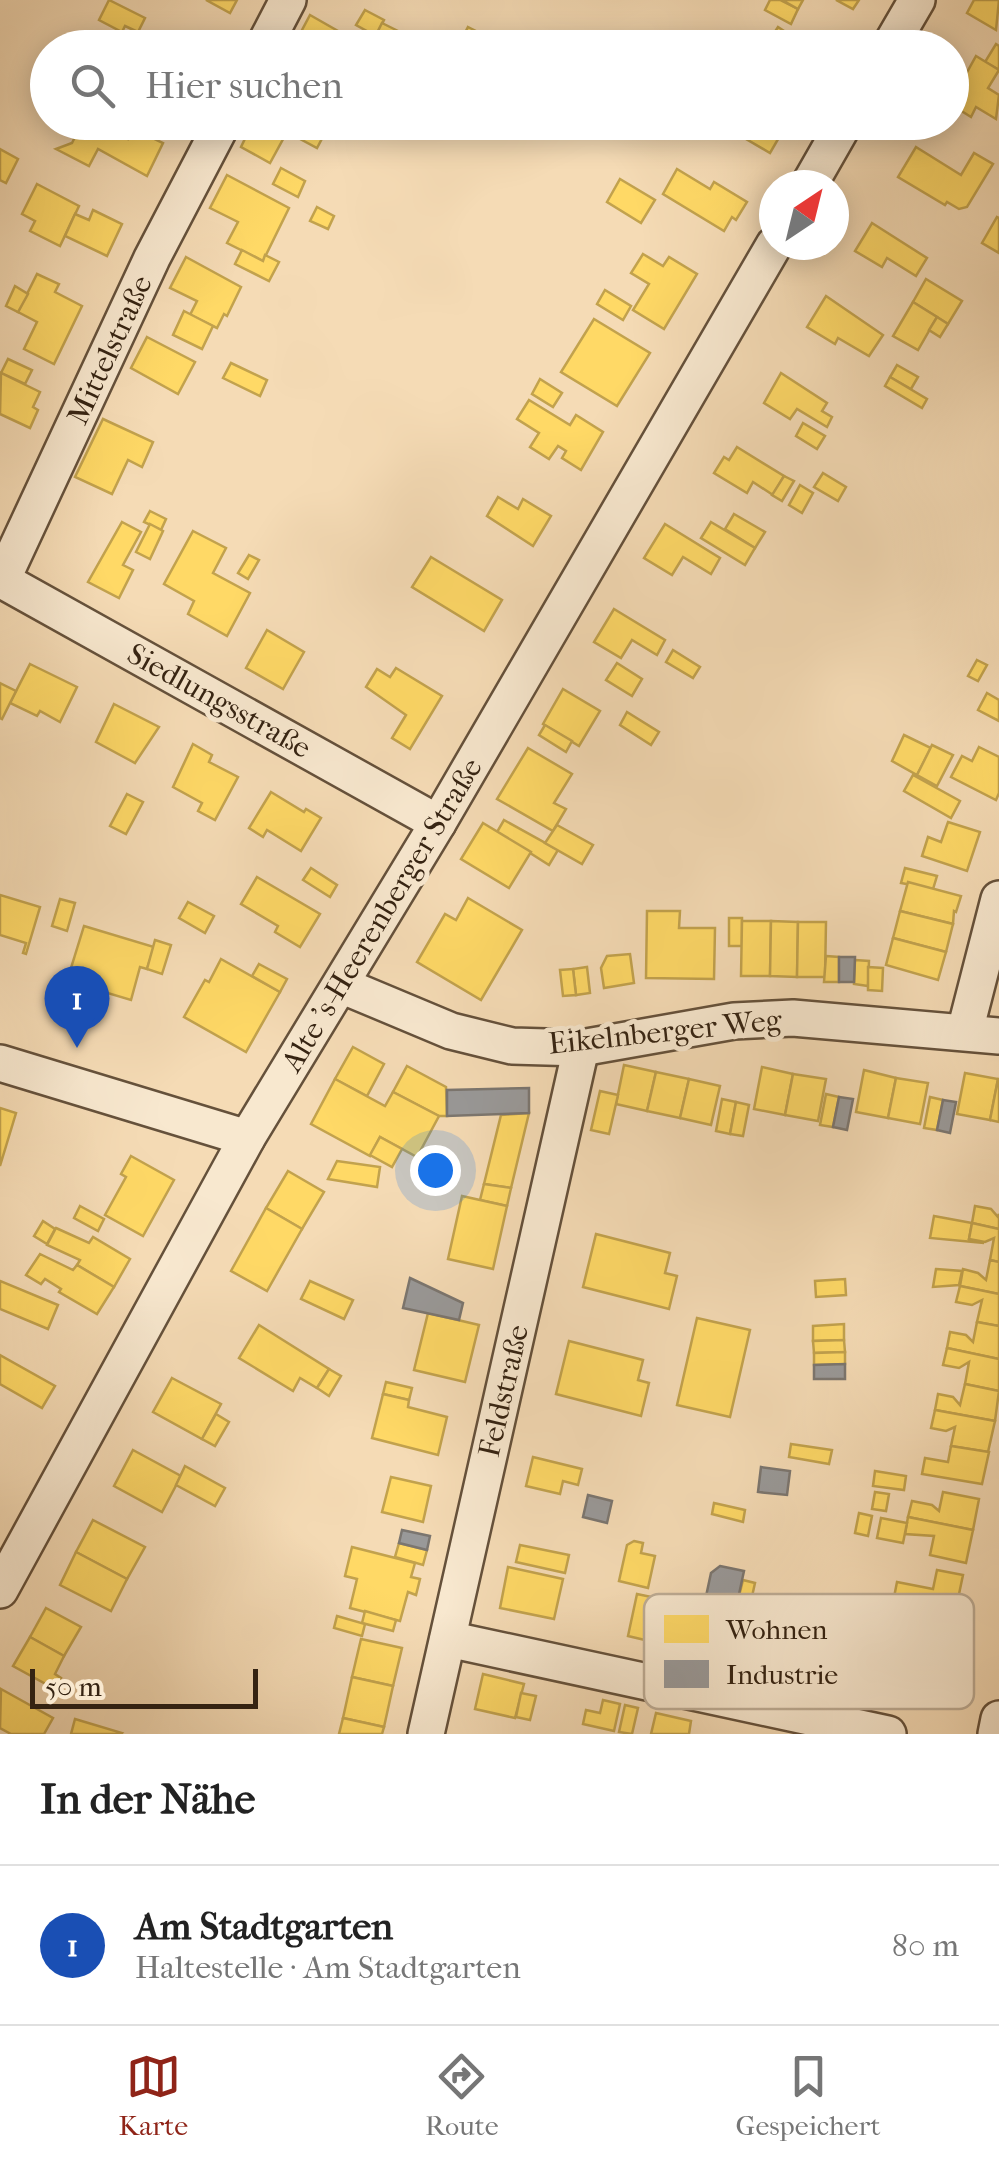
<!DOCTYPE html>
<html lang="de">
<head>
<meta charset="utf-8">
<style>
	body { margin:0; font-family:"IM FELL French Canon",serif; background:#f2f2f2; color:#222 }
	.compass { position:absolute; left:759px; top:170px; width:90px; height:90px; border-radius:50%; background:#fff; box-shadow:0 5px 25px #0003; rotate:35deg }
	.scale { position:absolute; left:30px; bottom:25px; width:228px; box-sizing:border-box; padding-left:10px; border:5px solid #352312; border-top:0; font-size:28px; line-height:35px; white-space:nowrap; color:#352312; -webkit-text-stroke:8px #f8e8cf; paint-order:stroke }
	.you { position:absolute; left:435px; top:1170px; width:35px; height:35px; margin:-25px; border:8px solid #fff; border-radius:50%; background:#1a73e8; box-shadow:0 0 0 15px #1a73e833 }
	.badge { display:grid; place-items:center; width:65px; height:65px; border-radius:50%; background:#8f2418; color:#fff; font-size:32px; font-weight:700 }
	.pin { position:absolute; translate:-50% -82px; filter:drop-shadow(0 2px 5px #0008) }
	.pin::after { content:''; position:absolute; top:52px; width:35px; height:30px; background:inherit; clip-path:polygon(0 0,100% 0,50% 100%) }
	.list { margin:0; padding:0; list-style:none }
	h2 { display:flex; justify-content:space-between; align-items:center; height:130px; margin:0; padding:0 40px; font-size:42px }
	h2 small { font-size:32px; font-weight:400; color:#767676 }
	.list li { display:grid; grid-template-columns:65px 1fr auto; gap:30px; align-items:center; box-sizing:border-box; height:160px; padding:0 40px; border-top:2px solid #e0e0e0 }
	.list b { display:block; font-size:38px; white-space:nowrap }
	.list p { margin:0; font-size:32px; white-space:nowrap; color:#767676 }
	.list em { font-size:32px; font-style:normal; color:#767676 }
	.icon { flex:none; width:55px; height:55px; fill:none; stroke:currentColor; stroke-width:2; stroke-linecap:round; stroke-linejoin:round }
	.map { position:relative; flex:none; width:999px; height:1734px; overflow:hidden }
	.search { position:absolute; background:#fff; box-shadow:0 5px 25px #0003; left:30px; right:30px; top:30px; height:110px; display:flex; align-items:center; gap:25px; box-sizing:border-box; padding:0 35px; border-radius:55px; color:#767676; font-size:38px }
	.sheet { height:290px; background:#fff }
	nav { display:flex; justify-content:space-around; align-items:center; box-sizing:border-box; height:140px; border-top:2px solid #e0e0e0; background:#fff; font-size:28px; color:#767676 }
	nav a { display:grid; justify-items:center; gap:5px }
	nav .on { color:#8f2418 }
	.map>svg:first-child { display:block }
	.homes { fill:#ffd966; stroke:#c2a24d; stroke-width:2.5 }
	.industry { fill:#999; stroke:#7b7670; stroke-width:2.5 }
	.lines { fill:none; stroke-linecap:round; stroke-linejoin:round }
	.minor-casing { stroke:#65513b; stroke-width:40 }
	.minor { stroke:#f8e8cf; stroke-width:35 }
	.labels { text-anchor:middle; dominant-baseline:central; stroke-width:10; stroke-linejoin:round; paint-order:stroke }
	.street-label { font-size:30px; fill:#352312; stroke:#f8e8cf }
	.key { fill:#f8e8cf; stroke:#bead96; stroke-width:2.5 }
	.key-label { font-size:28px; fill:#352312 }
</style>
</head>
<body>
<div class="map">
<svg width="999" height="1734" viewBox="0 0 999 1734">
	<rect width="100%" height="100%" fill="#f5dbb5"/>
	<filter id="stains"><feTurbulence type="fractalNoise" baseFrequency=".002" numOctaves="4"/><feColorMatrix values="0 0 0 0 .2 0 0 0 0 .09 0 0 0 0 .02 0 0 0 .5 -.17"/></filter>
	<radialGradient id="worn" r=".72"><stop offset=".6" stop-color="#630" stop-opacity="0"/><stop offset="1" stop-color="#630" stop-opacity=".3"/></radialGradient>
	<g class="homes">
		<polygon points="109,0 145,18 138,32 125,26 122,32 99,20"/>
		<polygon points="206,0 237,0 230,13"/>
		<polygon points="770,0 780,0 798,9 791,24 765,10"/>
		<polygon points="782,0 803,0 798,9"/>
		<polygon points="836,0 859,0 853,9"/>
		<polygon points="974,0 999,0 996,30 967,13"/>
		<polygon points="365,10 384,20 376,36 356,25"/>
		<polygon points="310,15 359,43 356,48 293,47"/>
		<polygon points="382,23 406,35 400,46 376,35"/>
		<polygon points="468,27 482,34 475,48 457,48"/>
		<polygon points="778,27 801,42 807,32 831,48 765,47"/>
		<polygon points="130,33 159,48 123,48"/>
		<polygon points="996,44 999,46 999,70 985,62"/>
		<polygon points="976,56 999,70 988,88 999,95 996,119 976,107 971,117 952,105 952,87 961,71 966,74"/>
		<polygon points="74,122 96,122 128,139 134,129 163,143 147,176 98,149 89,166 56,149 72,143 75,137 68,134"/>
		<polygon points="253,122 315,122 327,129 317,148 287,132 270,163 241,147"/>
		<polygon points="717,122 788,122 770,153"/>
		<polygon points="916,147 961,175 974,153 993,164 967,207 959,209 947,202 945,205 898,177"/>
		<polygon points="0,149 18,159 6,183 0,180"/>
		<polygon points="281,168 305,181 298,197 273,184"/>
		<polygon points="677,169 710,189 714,182 747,202 736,220 732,217 724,231 663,194"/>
		<polygon points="227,175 289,208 263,261 227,243 238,222 210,208"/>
		<polygon points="620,179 655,200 641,223 607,202"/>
		<polygon points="37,184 79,206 60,246 30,231 35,221 22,214"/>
		<polygon points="317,207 334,216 328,229 310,221"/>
		<polygon points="93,210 122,224 107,256 65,236 75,214 89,220"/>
		<polygon points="997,217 999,218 999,253 982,243"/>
		<polygon points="872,223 927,258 916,276 887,258 882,267 855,251"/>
		<polygon points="242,250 263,261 265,255 279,262 269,281 235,264"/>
		<polygon points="643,254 663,266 669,257 697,274 664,329 633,310 649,284 631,273"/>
		<polygon points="186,257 241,287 227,316 224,314 217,328 190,315 197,301 170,288"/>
		<polygon points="37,274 59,284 55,292 82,306 54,364 24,349 37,322 18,312"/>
		<polygon points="926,279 962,301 948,324 913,302"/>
		<polygon points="15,286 28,294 18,312 6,306"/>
		<polygon points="605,290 631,306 623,320 597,304"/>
		<polygon points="826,296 883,335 869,356 838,338 835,344 807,327"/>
		<polygon points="913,302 937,317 918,350 893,336"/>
		<polygon points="184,311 213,326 202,349 173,335"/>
		<polygon points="937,317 948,324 940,337 929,330"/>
		<polygon points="594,319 650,353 617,406 561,372"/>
		<polygon points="147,337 195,362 178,394 131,368"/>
		<polygon points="8,359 32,370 25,384 1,373"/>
		<polygon points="231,363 267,380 260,396 223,378"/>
		<polygon points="897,365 918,377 911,389 890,377"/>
		<polygon points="1,373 40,392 33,407 38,410 30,428 0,414"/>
		<polygon points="781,373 827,403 822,411 832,417 827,427 797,409 790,419 764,403"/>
		<polygon points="890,377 927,399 922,408 885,386"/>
		<polygon points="540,379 562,393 553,407 532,394"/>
		<polygon points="529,400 570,425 576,415 603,432 581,470 562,458 566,451 558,446 549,459 530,447 539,433 517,419"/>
		<polygon points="103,419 153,442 142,467 128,460 112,494 75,477"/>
		<polygon points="803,423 825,436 817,449 796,436"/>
		<polygon points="737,447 784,476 773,495 753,482 747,493 714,473 724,457 729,460"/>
		<polygon points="823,473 846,487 838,501 814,487"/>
		<polygon points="784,476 794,481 782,501 772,495"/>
		<polygon points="800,485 813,493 802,513 789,505"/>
		<polygon points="498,497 518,509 523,499 551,516 533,546 487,516"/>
		<polygon points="150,511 166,519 161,530 144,522"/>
		<polygon points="734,514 765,532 755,548 725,529"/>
		<polygon points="122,522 141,532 123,565 133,570 119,598 88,582"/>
		<polygon points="711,522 755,548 745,565 701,538"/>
		<polygon points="150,524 163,531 150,559 136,552"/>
		<polygon points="665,524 720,558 711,574 683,557 672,575 644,558"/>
		<polygon points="193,531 226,548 213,573 250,593 227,636 188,614 194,601 164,584"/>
		<polygon points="249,555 259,560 248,579 238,573"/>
		<polygon points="431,557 502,600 484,631 412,587"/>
		<polygon points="614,609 665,640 657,655 632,640 621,658 594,642"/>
		<polygon points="267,630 304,652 283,689 246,668"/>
		<polygon points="673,650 700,667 693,678 666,662"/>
		<polygon points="977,660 987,665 978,681 968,676"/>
		<polygon points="617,663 642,679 632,696 606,680"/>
		<polygon points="30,664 77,687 60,722 40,711 37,716 10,703"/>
		<polygon points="396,668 442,696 410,749 392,738 406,715 366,687 377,669 390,677"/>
		<polygon points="0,683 16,691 2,719 0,718"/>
		<polygon points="563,689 600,711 579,746 543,724"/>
		<polygon points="987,693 999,700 999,721 978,710"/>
		<polygon points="114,704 159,727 135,763 96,742"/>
		<polygon points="627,712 659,732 651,745 620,725"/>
		<polygon points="545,725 572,741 566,752 539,735"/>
		<polygon points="904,735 931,748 917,775 892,761"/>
		<polygon points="193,744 212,755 209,762 238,777 215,820 198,811 202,803 173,787"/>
		<polygon points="932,745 953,755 937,786 917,775"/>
		<polygon points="979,747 999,757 999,793 996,800 951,777 962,756 972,761"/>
		<polygon points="528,748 572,774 554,803 566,809 553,831 497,799"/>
		<polygon points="913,775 960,801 951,818 904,791"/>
		<polygon points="271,792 304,812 306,809 321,818 301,851 267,830 263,837 249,828"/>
		<polygon points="127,794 143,802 126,834 110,826"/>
		<polygon points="504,820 558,850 549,865 497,832"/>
		<polygon points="948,822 980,832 967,871 922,856 928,837 941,842"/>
		<polygon points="483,823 531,852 509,888 461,859"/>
		<polygon points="557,825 593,845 582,864 545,843"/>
		<polygon points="311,868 337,885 330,897 303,880"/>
		<polygon points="905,868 937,876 933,889 901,883"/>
		<polygon points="257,877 320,914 300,947 275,932 278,926 241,904"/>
		<polygon points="908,882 961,896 956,912 954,911 953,924 900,911"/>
		<polygon points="0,895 40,907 26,954 23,953 26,943 0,935"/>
		<polygon points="468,898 522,930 481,1000 417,962 445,914 456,920"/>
		<polygon points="60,899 75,903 67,931 52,926"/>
		<polygon points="188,902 214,916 205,933 179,918"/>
		<polygon points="647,911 680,911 679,928 715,928 714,979 646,978"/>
		<polygon points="900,911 953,924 946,952 893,938"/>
		<rect x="729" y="918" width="13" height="28"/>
		<polygon points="742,921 771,921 770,976 741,976"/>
		<polygon points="771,921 798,922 797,977 770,976"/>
		<polygon points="798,922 826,922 825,977 797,977"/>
		<polygon points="84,926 154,947 147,969 140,967 131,1000 67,981"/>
		<polygon points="893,938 946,952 938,980 886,965"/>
		<polygon points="155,940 171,945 162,974 147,969"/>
		<polygon points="630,954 634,983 604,988 601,968 607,956"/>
		<polygon points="826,956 839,957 839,982 824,982"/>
		<polygon points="221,959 280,992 246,1052 184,1017 205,980 209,982"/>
		<polygon points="855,960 869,961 868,986 854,984"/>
		<polygon points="259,964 287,979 280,992 252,976"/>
		<polygon points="587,967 590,993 576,995 573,969"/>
		<polygon points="868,967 883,968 882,991 868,990"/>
		<polygon points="573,969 576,995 563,996 560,970"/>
		<polygon points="353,1047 384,1064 367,1096 335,1079"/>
		<polygon points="624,1065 656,1072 647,1111 616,1104"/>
		<polygon points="407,1066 446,1087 447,1116 439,1116 393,1092"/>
		<polygon points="762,1067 793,1074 785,1115 754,1109"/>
		<polygon points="864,1070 896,1078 888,1118 856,1112"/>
		<polygon points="656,1072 689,1079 680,1118 647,1111"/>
		<polygon points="965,1073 998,1079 990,1120 957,1114"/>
		<polygon points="793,1074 826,1079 818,1121 785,1115"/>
		<polygon points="896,1078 928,1083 920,1124 888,1118"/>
		<polygon points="335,1079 385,1106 393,1092 439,1116 417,1157 380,1137 370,1156 311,1124"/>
		<polygon points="689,1079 720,1086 711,1125 680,1118"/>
		<polygon points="998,1079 999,1079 999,1122 990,1120"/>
		<polygon points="600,1091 618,1095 609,1134 591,1130"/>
		<polygon points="826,1094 839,1097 833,1127 820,1125"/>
		<polygon points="930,1097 943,1100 937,1130 924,1128"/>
		<polygon points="722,1099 736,1102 730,1134 716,1131"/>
		<polygon points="736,1102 749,1105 743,1136 730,1134"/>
		<polygon points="0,1108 16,1113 0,1166"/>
		<polygon points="529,1113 511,1188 484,1184 501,1115"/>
		<polygon points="380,1137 402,1149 392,1167 370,1155"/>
		<polygon points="131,1156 174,1180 143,1236 105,1215 126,1177 121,1174"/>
		<polygon points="337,1161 380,1167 377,1187 328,1179"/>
		<polygon points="288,1171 324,1192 302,1229 266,1208"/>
		<polygon points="484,1184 511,1188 507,1206 480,1200"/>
		<polygon points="462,1196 507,1206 493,1269 448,1259"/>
		<polygon points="80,1206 104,1219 98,1231 74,1218"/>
		<polygon points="975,1206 991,1209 998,1217 999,1214 999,1229 972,1223"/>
		<polygon points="266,1208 302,1229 267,1291 231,1271"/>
		<polygon points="934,1216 972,1223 969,1239 984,1243 930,1238"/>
		<polygon points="43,1221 55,1229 47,1244 34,1236"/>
		<polygon points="972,1223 999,1229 999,1262 990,1260 994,1238 985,1242 969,1239"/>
		<polygon points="56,1228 89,1243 93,1237 130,1259 114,1287 77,1265 80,1260 47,1245"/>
		<polygon points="596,1234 670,1253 665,1273 677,1276 669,1309 583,1287"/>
		<polygon points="40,1254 73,1270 77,1265 114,1287 97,1314 59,1292 61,1289 45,1279 41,1284 26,1275"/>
		<polygon points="990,1260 999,1262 999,1294 960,1286 963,1269 978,1273 986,1280"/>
		<polygon points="936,1269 962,1271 959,1285 933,1287"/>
		<polygon points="845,1279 846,1295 816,1297 815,1281"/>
		<polygon points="0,1281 58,1305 48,1329 0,1309"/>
		<polygon points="310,1281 353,1300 344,1319 301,1299"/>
		<polygon points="960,1286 999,1294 999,1326 977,1322 982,1300 972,1305 956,1302"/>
		<polygon points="428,1313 479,1325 465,1382 414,1370"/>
		<polygon points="697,1318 750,1330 730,1417 677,1405"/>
		<polygon points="977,1322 999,1326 999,1359 947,1348 950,1332 966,1335 973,1342"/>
		<polygon points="844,1324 844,1340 813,1341 813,1326"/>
		<polygon points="259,1325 329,1369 317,1388 300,1378 293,1391 239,1358"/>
		<polygon points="844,1340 845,1352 814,1353 813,1341"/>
		<polygon points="569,1341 643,1360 638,1380 649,1383 641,1416 556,1394"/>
		<polygon points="947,1348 999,1359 999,1391 965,1384 969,1362 959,1368 943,1365"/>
		<polygon points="845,1352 845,1364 814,1365 814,1353"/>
		<polygon points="0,1355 55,1386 42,1408 0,1384"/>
		<polygon points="329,1369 341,1376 329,1396 317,1388"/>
		<polygon points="172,1378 221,1404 202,1439 153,1412"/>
		<polygon points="386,1382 412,1388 409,1400 383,1394"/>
		<polygon points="965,1384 999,1391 995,1421 935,1410 938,1394 953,1397 960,1405"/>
		<polygon points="383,1394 409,1400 408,1407 447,1417 438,1455 372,1438"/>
		<polygon points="935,1410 995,1421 988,1452 951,1446 955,1427 946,1431 931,1428"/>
		<polygon points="216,1414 229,1422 215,1446 202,1439"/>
		<polygon points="791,1444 832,1450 829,1464 789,1457"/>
		<polygon points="951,1446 989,1452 982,1484 922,1474 925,1458 948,1462"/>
		<polygon points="133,1450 181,1476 162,1512 114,1486"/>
		<polygon points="533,1457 582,1469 578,1485 563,1481 560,1494 526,1486"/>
		<polygon points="185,1466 225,1488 215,1506 176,1485"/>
		<polygon points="875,1471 906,1476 904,1490 873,1486"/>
		<polygon points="391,1477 431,1486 423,1522 382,1512"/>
		<polygon points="875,1492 889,1494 886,1511 872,1509"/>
		<polygon points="943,1492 979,1499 973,1530 908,1517 912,1501 932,1505 939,1511"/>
		<polygon points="714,1503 745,1510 743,1522 712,1514"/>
		<polygon points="859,1513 872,1516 868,1536 855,1533"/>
		<polygon points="908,1517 973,1530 966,1563 930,1555 934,1536 905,1534"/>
		<polygon points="881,1518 907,1523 903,1543 877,1538"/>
		<polygon points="93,1520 145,1547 127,1579 76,1552"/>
		<polygon points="634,1541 643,1543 641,1553 655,1556 648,1588 619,1581 627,1545"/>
		<polygon points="399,1543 427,1550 423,1565 395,1557"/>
		<polygon points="520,1545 569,1555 565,1573 516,1562"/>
		<polygon points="352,1547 415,1563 411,1577 420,1579 416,1595 408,1592 400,1621 350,1608 357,1579 345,1576"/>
		<polygon points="76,1552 127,1579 111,1611 60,1585"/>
		<polygon points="508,1567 563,1579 554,1619 500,1608"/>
		<polygon points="937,1570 963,1575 946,1656 885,1643 897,1582 933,1589"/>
		<polygon points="743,1580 755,1583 749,1610 736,1608"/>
		<polygon points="637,1594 675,1602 666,1645 628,1636"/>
		<polygon points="46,1608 81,1627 64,1656 30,1637"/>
		<polygon points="365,1611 396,1620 393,1631 362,1623"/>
		<polygon points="337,1616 365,1624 362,1636 334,1628"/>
		<polygon points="30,1637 64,1656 55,1674 61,1678 55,1689 13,1666"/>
		<polygon points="361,1639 402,1648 393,1686 352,1677"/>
		<polygon points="483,1674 524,1684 515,1718 475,1709"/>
		<polygon points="352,1677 393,1686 384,1727 343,1718"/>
		<polygon points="1,1689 53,1718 44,1734 11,1734 0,1728"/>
		<polygon points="521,1693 536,1696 530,1720 516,1717"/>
		<polygon points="603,1700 620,1704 614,1731 583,1724 586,1710 600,1713"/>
		<polygon points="625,1705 638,1708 632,1734 619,1732"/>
		<polygon points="656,1713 691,1721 689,1734 651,1734"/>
		<polygon points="343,1718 384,1727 382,1734 339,1734"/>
		<polygon points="75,1719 122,1733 121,1734 71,1734"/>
	</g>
	<g class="industry">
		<polygon points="839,957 855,957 854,982 839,982"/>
		<polygon points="529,1088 529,1113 447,1116 447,1090"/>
		<polygon points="839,1097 853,1099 847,1130 833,1127"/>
		<polygon points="943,1100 956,1102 950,1133 937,1130"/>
		<polygon points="410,1278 463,1303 459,1320 403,1308"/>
		<polygon points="845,1364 845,1379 814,1379 814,1365"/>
		<polygon points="761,1467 790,1471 787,1495 758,1492"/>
		<polygon points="588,1495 612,1501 607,1523 583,1517"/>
		<polygon points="402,1530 430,1536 427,1550 399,1543"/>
		<polygon points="720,1566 744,1571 736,1608 709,1605 705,1601 711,1573"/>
	</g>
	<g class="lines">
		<g class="minor-casing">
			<g id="minor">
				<polyline points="263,48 288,0"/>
				<polyline points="889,48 917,0"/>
				<polyline points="809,185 845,122"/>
				<polyline points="0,579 438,823"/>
				<polyline points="2,580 152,258 223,122"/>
				<polyline points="341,985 451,1031 512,1046 581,1048 734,1021 793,1018 999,1036"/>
				<polyline points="965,1031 999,899"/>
				<polyline points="0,1063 247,1138"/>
				<polyline points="0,1590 247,1138 438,823 774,245"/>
				<polyline points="448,1639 888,1734"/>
				<polyline points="426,1734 581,1048"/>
				<polyline points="996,1734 999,1719"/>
			</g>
		</g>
		<use href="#minor" class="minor"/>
	</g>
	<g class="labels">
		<g class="street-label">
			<text transform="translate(110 350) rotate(-65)">Mittelstraße</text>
			<text transform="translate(219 701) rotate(29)">Siedlungsstraße</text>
			<text transform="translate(382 915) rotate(-59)">Alte 's-Heerenberger Straße</text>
			<text transform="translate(665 1032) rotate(-6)">Eikelnberger Weg</text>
			<text transform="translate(504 1391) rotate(-77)">Feldstraße</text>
		</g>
	</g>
	<rect x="644" y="1594" width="330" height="115" rx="15" class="key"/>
	<rect x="664" y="1615" width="45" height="28" fill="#ffd966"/>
	<rect x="664" y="1660" width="45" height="28" fill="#999"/>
	<g class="key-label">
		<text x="726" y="1639">Wohnen</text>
		<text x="726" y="1684">Industrie</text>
	</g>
	<rect width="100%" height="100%" filter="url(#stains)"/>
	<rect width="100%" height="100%" fill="url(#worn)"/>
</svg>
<svg class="compass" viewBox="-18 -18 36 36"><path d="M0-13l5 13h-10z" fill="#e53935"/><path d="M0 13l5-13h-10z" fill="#767676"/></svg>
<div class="scale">50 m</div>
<div class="you"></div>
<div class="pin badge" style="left:77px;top:1048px;background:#1a4fb4">1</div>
<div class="search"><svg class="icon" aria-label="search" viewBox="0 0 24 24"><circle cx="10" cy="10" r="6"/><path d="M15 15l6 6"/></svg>Hier suchen</div>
</div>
<section class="sheet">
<h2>In der Nähe<small></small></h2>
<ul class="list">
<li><span class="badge" style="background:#1a4fb4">1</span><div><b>Am Stadtgarten</b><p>Haltestelle · Am Stadtgarten</p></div><em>80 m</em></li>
</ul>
</section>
<nav>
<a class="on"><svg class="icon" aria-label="map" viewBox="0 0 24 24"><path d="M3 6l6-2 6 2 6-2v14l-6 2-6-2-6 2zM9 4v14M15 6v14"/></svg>Karte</a>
<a><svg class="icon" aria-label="directions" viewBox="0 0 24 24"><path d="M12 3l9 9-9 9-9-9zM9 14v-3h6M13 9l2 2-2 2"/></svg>Route</a>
<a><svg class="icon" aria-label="saved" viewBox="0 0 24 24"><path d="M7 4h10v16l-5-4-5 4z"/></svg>Gespeichert</a>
</nav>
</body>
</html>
